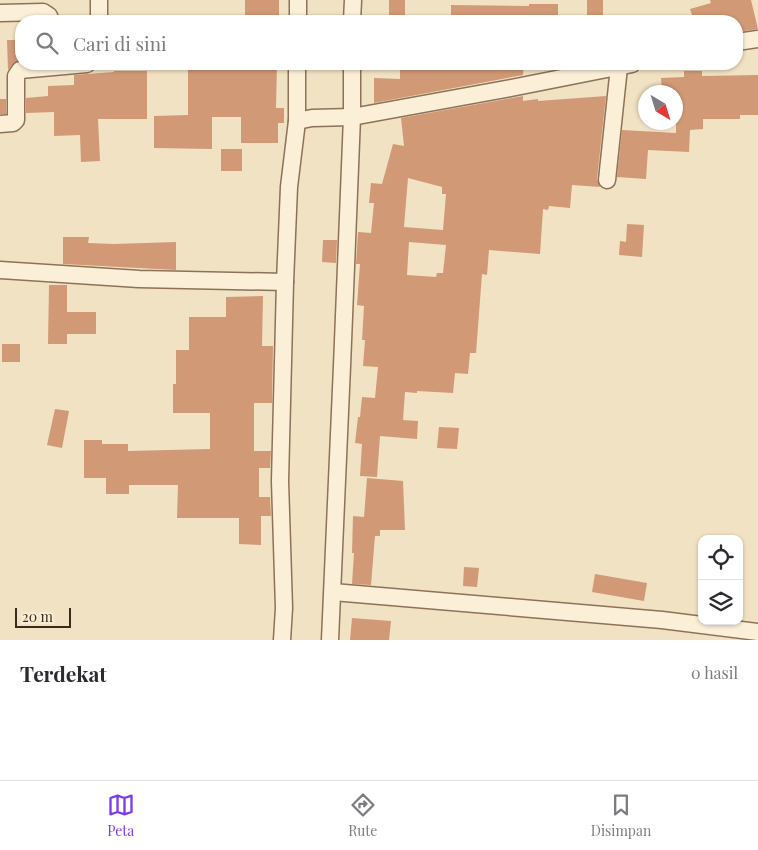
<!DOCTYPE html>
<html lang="id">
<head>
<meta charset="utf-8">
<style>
	body { margin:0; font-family:"Playfair Display",serif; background:#f2f2f3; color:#2b2b33 }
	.controls { position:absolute; right:15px; bottom:15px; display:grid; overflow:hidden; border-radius:10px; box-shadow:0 1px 4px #0004 }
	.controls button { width:45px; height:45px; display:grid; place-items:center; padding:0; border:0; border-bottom:1px solid #e1e1e2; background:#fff; color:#2b2b33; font:25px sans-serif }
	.compass { position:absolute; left:638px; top:85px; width:45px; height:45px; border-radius:50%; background:#fff; box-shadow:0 1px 4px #0004; rotate:142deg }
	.scale { position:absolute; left:15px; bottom:12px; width:56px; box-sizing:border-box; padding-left:5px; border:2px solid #3b2b1d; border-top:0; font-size:14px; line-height:18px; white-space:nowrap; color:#3b2b1d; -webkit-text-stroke:4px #f8ecd3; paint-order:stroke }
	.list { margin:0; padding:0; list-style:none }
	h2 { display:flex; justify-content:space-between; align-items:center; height:65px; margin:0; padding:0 20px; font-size:21px }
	h2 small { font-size:16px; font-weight:400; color:#7c7c81 }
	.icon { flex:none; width:28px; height:28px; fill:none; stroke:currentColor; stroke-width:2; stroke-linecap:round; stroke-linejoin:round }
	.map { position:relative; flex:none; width:758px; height:640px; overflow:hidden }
	.search { position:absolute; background:#fff; box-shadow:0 1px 4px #0004; left:15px; right:15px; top:15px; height:55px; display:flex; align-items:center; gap:12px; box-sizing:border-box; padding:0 18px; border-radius:20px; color:#7c7c81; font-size:19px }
	.sheet { height:140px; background:#fff }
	nav { display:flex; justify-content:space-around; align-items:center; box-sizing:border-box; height:70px; border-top:1px solid #e1e1e2; background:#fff; font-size:14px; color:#7c7c81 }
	nav a { display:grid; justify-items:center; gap:2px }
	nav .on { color:#7c3aed }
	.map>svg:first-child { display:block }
	.building { fill:#d19976; fill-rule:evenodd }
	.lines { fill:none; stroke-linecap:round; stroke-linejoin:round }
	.minor-casing { stroke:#8d7258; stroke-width:19 }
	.minor { stroke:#fbefd7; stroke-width:16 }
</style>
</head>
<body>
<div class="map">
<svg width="758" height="640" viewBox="0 0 758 640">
	<rect width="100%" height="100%" fill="#f1e2c3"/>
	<g class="building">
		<rect x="245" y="0" width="34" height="21"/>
		<rect x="389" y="0" width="16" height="21"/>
		<rect x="587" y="0" width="16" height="21"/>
		<polygon points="710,0 751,0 758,29 737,32 737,21 694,21 690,9 711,3"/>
		<polygon points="529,4 558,4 558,21 451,21 451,5 529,6"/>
		<polygon points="7,40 21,40 21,60 15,62 8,70"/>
		<polygon points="238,64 277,64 276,108 284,108 284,123 278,123 278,143 241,143 241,117 212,117 212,149 154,148 154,116 188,115 188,66 238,66"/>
		<polygon points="400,64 524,64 523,75 374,103 374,78 400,79"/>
		<polygon points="114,71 147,71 147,119 98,119 100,161 81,162 80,135 54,136 54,112 26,113 26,98 48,96 48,86 74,85 74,75 114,72"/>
		<polygon points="684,71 702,71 702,76 758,75 758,115 740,115 740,119 703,119 703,129 690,130 689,152 648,150 646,179 617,177 622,130 676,133 676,92 662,92 661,78 684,77"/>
		<path d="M523,96V101L538,99V101L606,96L597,179L600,187L572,185L570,208L549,206L548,210L543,209L540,254L489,250L487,275L482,274L476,353H470L468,374L455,373L453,393L417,391V393L405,392L403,420L418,421L417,439L380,436L377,477L360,476L362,444L355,443L358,417H360L362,397L375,398L378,367L363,366L365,340H362L364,306L357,305L360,264H356L358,232L371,233L374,203H369L371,183L382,184L393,144L404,146L401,118ZM408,178L442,187V194H446L443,230L404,227ZM409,242L446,245L443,273H437L436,277L407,275Z"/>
		<rect x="0" y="99" width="6" height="15"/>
		<rect x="221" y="149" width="21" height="22"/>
		<polygon points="627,224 644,225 642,257 619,255 620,241 626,242"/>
		<polygon points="63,237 89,237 88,243 114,244 176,242 176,270 63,264"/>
		<polygon points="323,240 337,240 336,263 322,262"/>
		<polygon points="49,285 67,285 67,312 96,312 96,334 67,334 67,344 48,344"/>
		<polygon points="263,296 262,346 273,346 272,403 254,403 254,451 271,451 270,468 259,468 259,497 270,497 271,516 261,516 261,545 239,544 239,518 177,518 178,485 129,485 129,494 106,494 106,478 84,478 84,440 102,440 102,444 128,444 128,451 210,449 210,413 173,413 173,384 176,384 176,350 189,350 189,317 226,317 226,297"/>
		<rect x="2" y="344" width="18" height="18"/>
		<polygon points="55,409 69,411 62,448 47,445"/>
		<polygon points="439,427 459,428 457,449 437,448"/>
		<polygon points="367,478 403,481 405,530 380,530 380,536 375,536 371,585 352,584 354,553 352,553 353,516 364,517"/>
		<polygon points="464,567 479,568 477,587 463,586"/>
		<polygon points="595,574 647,583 644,601 592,592"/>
		<polygon points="352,618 391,621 389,640 350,640"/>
	</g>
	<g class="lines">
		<g class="minor-casing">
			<g id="minor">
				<polyline points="99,0 99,21"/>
				<polyline points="0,13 43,12 49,16 51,21"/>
				<polyline points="298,21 298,0"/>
				<polyline points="352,21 353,0"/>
				<polyline points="737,42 758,39"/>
				<polyline points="297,121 312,118 352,117 511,88 632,64"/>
				<polyline points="0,124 13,123 16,120 16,76 20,70 87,64"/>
				<polyline points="607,180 619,67"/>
				<polyline points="0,270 139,279 285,282"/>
				<polyline points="333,592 662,620 758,632"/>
				<polyline points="282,640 284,608 280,481 285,282 289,187 297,121 297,64"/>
				<polyline points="330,640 342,366 352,117 352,64"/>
			</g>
		</g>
		<use href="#minor" class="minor"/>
	</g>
</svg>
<div class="controls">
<button><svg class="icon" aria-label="locate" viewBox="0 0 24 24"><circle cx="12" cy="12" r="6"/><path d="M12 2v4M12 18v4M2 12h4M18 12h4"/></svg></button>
<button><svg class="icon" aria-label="layers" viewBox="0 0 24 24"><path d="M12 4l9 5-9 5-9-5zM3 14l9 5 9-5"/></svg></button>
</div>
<svg class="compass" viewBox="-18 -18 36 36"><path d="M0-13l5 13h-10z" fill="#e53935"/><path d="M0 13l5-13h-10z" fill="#7c7c81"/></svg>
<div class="scale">20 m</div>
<div class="search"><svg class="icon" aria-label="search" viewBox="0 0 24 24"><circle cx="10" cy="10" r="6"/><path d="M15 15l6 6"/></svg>Cari di sini</div>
</div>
<section class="sheet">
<h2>Terdekat<small>0 hasil</small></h2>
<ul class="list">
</ul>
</section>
<nav>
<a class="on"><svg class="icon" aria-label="map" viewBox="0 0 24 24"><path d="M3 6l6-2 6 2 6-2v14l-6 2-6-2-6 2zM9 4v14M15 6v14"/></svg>Peta</a>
<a><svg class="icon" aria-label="directions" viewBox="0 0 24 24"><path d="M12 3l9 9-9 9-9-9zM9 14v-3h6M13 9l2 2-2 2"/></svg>Rute</a>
<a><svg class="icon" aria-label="saved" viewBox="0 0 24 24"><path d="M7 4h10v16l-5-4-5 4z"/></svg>Disimpan</a>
</nav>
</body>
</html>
